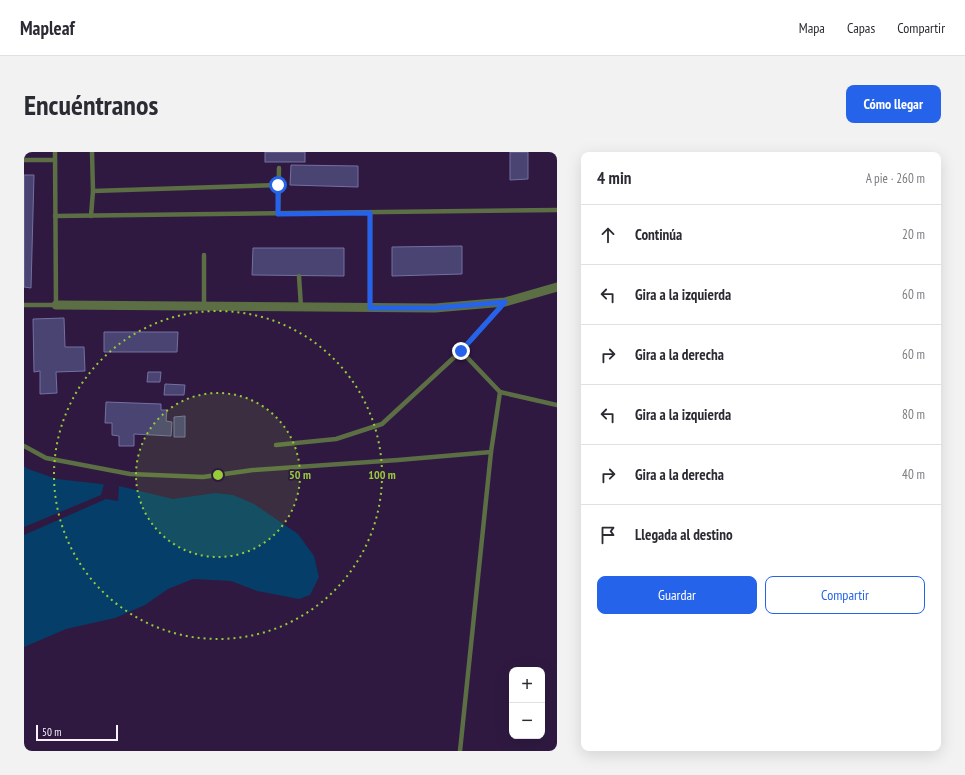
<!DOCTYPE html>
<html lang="es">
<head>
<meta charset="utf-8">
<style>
	body { margin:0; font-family:"PT Sans Narrow",sans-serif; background:#f2f2f3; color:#2b2b33 }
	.controls { position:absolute; right:12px; bottom:12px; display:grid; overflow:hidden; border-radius:8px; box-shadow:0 4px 16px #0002 }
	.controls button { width:36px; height:36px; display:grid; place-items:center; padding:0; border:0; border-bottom:1px solid #e1e1e2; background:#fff; color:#2b2b33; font:20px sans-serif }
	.scale { position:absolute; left:12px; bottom:10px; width:82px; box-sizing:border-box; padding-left:4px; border:2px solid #f7f2fc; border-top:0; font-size:11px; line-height:14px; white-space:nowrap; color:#f7f2fc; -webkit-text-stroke:3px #2f1941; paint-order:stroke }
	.stop { position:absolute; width:12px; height:12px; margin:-9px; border:3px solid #2563eb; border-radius:50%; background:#fff }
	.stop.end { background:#2563eb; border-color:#fff; box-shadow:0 1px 4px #0008 }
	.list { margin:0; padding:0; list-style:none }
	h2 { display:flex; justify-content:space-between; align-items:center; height:52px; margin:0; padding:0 16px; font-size:17px }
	h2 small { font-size:13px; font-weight:400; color:#7c7c81 }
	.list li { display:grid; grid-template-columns:26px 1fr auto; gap:12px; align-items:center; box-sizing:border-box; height:60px; padding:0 16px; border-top:1px solid #e1e1e2 }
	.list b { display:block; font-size:15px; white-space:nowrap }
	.list em { font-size:13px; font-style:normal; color:#7c7c81 }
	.actions { display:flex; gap:8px; padding:12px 16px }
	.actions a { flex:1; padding:9px 0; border:1px solid #2563eb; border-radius:8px; text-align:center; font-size:14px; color:#2563eb }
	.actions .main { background:#2563eb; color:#fff }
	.icon { flex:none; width:22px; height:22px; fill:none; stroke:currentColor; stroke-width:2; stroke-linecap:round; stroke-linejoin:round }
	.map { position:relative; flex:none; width:533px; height:599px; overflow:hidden; border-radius:8px }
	header { display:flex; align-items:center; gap:24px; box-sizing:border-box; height:56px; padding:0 20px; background:#fff; border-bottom:1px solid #e1e1e2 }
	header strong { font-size:19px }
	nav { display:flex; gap:22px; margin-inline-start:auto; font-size:14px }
	.intro { display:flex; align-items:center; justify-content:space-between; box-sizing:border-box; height:96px; padding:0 24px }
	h1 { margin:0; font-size:28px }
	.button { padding:10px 18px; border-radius:8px; background:#2563eb; color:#fff; font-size:14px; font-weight:700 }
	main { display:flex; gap:24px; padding:0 24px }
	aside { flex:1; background:#fff; border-radius:8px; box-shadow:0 4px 16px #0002 }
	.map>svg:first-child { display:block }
	.water { fill:#043e69 }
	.pier { fill:#2f1941 }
	.building { fill:#494472; stroke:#7470a1 }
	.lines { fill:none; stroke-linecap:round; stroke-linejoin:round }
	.lane { stroke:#5c6e43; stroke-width:4.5 }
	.street { stroke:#5c6e43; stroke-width:9 }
	.route { stroke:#2563eb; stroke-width:5 }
	.ring { fill:none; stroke:#97cc38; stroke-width:2; stroke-dasharray:2 4 }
	.centre { fill:#97cc38; stroke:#2f1941; stroke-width:2 }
	.ring-label { font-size:12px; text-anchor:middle; font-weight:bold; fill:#97cc38; stroke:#2f1941; stroke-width:3.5; stroke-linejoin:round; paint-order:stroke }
</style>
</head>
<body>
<header>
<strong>Mapleaf</strong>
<nav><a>Mapa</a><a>Capas</a><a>Compartir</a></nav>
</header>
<div class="intro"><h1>Encuéntranos</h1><a class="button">Cómo llegar</a></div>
<main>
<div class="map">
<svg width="533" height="599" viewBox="0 0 533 599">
	<rect width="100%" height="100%" fill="#2f1941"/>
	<polygon class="water" points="0,314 4,317 33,327 95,334 149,347 191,341 209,343 230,352 274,382 290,404 295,425 286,443 275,447 233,439 207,429 169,427 144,437 121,453 91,466 42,477 0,495"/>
	<polygon class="pier" points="80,332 95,334 94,349 82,347 0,383 0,375 77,343"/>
	<g class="building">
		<rect x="241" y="0" width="40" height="10"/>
		<polygon points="486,0 504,0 504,27 486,28"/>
		<polygon points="267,13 334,14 334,35 266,33"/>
		<polygon points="0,23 10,23 7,136 0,135"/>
		<polygon points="438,94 438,122 368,124 368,95"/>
		<polygon points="229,96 320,96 320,124 228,123"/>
		<polygon points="40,166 41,195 60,195 61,219 32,220 33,241 16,242 16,219 10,220 9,167"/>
		<polygon points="80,180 154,180 153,200 80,200"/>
		<polygon points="124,220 137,220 136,230 123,230"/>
		<polygon points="141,232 161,233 160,243 140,243"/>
		<polygon points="82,250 137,252 137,258 143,258 142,269 148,270 147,284 110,282 110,294 95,294 95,284 88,283 88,271 81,271"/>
		<polygon points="161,264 161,285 150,285 150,265"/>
	</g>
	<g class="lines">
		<g class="lane">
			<polyline points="0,8 31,8"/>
			<polyline points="69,39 255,33"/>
			<polyline points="346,61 346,156"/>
			<polyline points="254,62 255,16"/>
			<polyline points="31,64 533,58"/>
			<polyline points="67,64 69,39 68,0"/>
			<polyline points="180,103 180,154"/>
			<polyline points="275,124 277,155"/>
			<polyline points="0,153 32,153 31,0"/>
			<polyline points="476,240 533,253"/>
			<polyline points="252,293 312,287 358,272 437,199 480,151"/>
			<polyline points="0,294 22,306 106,322 179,325 229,318 374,308 467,300 476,240 437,199"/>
			<polyline points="436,599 467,300"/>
		</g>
		<polyline class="street" points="32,153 411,156 481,150 533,135"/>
	</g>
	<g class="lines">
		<polyline class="route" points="254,33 254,62 346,61 346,156 411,156 481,150 437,199"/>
	</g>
	<circle cx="194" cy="323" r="82" fill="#97cc38" fill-opacity=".12"/>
	<g class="ring">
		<circle cx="194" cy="323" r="82"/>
		<circle cx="194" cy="323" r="164"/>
	</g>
	<circle cx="194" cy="323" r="6" class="centre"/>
	<g class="ring-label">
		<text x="276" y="327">50 m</text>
		<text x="358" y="327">100 m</text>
	</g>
</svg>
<div class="controls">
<button>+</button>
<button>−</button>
</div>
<div class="scale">50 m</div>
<div class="stop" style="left:254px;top:33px"></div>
<div class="stop end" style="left:437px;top:199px"></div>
</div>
<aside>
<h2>4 min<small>A pie · 260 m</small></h2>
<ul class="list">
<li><svg class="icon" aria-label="ahead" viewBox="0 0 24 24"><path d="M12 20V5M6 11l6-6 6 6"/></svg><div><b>Continúa</b></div><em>20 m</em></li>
<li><svg class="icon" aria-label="left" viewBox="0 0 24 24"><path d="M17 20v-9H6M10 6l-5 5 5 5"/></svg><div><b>Gira a la izquierda</b></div><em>60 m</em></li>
<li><svg class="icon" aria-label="right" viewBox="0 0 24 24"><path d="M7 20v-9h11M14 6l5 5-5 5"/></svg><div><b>Gira a la derecha</b></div><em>60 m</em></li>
<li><svg class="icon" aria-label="left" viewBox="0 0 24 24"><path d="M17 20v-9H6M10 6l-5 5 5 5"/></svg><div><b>Gira a la izquierda</b></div><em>80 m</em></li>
<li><svg class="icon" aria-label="right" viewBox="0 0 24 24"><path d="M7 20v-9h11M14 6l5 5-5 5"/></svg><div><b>Gira a la derecha</b></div><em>40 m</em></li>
<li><svg class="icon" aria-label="arrive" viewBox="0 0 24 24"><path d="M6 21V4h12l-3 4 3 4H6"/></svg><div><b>Llegada al destino</b></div></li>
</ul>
<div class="actions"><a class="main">Guardar</a><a>Compartir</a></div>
</aside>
</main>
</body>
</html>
